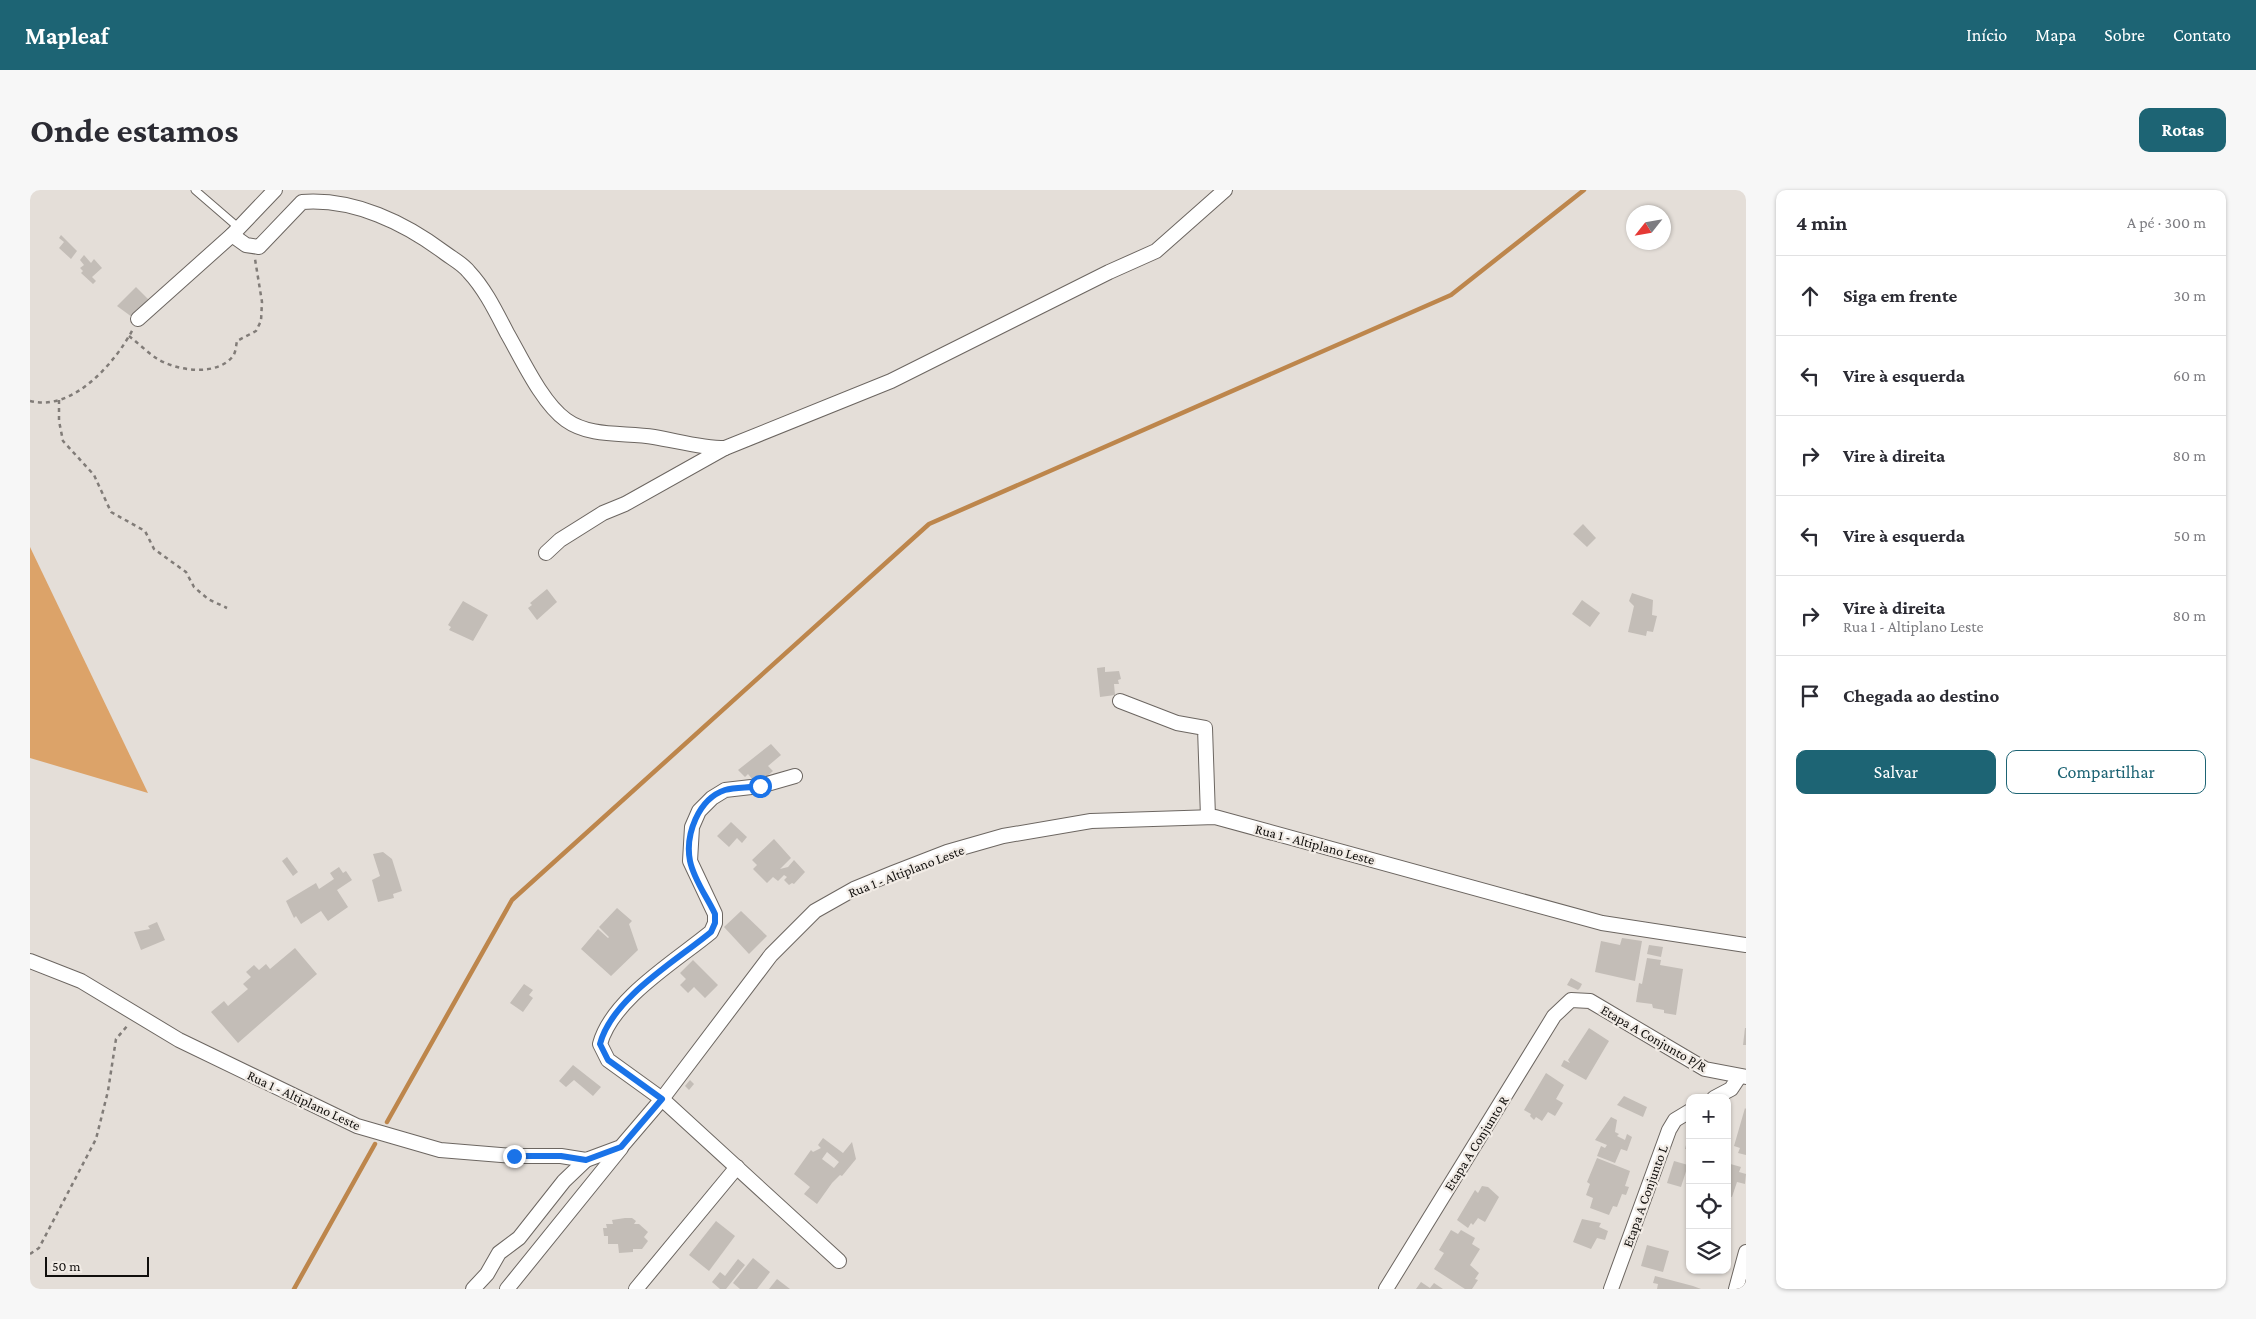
<!DOCTYPE html>
<html lang="pt">
<head>
<meta charset="utf-8">
<style>
	body { margin:0; font-family:"Crimson Pro",serif; background:#f7f7f7; color:#2b2b33 }
	.controls { position:absolute; right:15px; bottom:15px; display:grid; overflow:hidden; border-radius:10px; box-shadow:0 1px 4px #0004 }
	.controls button { width:45px; height:45px; display:grid; place-items:center; padding:0; border:0; border-bottom:1px solid #e1e1e2; background:#fff; color:#2b2b33; font:25px sans-serif }
	.compass { position:absolute; left:1596px; top:15px; width:45px; height:45px; border-radius:50%; background:#fff; box-shadow:0 1px 4px #0004; rotate:239deg }
	.scale { position:absolute; left:15px; bottom:12px; width:104px; box-sizing:border-box; padding-left:5px; border:2px solid #100e0c; border-top:0; font-size:14px; line-height:18px; white-space:nowrap; color:#100e0c; -webkit-text-stroke:4px #f1ebe5; paint-order:stroke }
	.stop { position:absolute; width:15px; height:15px; margin:-11px; border:4px solid #1a73e8; border-radius:50%; background:#fff }
	.stop.end { background:#1a73e8; border-color:#fff; box-shadow:0 1px 5px #0008 }
	.list { margin:0; padding:0; list-style:none }
	h2 { display:flex; justify-content:space-between; align-items:center; height:65px; margin:0; padding:0 20px; font-size:21px }
	h2 small { font-size:16px; font-weight:400; color:#7c7c81 }
	.list li { display:grid; grid-template-columns:32px 1fr auto; gap:15px; align-items:center; box-sizing:border-box; height:80px; padding:0 20px; border-top:1px solid #e1e1e2 }
	.list b { display:block; font-size:19px; white-space:nowrap }
	.list p { margin:0; font-size:16px; white-space:nowrap; color:#7c7c81 }
	.list em { font-size:16px; font-style:normal; color:#7c7c81 }
	.actions { display:flex; gap:10px; padding:15px 20px }
	.actions a { flex:1; padding:11px 0; border:1px solid #1d6474; border-radius:10px; text-align:center; font-size:18px; color:#1d6474 }
	.actions .main { background:#1d6474; color:#fff }
	.icon { flex:none; width:28px; height:28px; fill:none; stroke:currentColor; stroke-width:2; stroke-linecap:round; stroke-linejoin:round }
	.map { position:relative; flex:none; width:1716px; height:1099px; overflow:hidden; border-radius:10px }
	header { display:flex; align-items:center; gap:30px; box-sizing:border-box; height:70px; padding:0 25px; background:#1d6474; color:#fff }
	header strong { font-size:24px }
	nav { display:flex; gap:28px; margin-inline-start:auto; font-size:18px }
	.intro { display:flex; align-items:center; justify-content:space-between; box-sizing:border-box; height:120px; padding:0 30px }
	h1 { margin:0; font-size:35px }
	.button { padding:12px 22px; border-radius:10px; background:#1d6474; color:#fff; font-size:18px; font-weight:700 }
	main { display:flex; gap:30px; padding:0 30px }
	aside { flex:1; background:#fff; border-radius:10px; box-shadow:0 1px 4px #0004 }
	.map>svg:first-child { display:block }
	.forest { fill:#dca369 }
	.lines { fill:none; stroke-linecap:round; stroke-linejoin:round }
	.stream { stroke:#bd864c; stroke-width:4.5 }
	.building { fill:#c3bdb7; fill-rule:evenodd }
	.service-casing { stroke:#6c6661; stroke-width:9 }
	.minor-casing { stroke:#6c6661; stroke-width:16 }
	.path { stroke:#817c78; stroke-width:2.5; stroke-dasharray:4 4; stroke-linecap:butt }
	.service { stroke:#fff; stroke-width:7 }
	.minor { stroke:#fff; stroke-width:14 }
	.route { stroke:#1a73e8; stroke-width:6 }
	.labels { text-anchor:middle; dominant-baseline:central; stroke-width:4.5; stroke-linejoin:round; paint-order:stroke }
	.street-label { font-size:14px; fill:#100e0c; stroke:#f1ebe5 }
</style>
</head>
<body>
<header>
<strong>Mapleaf</strong>
<nav><a>Início</a><a>Mapa</a><a>Sobre</a><a>Contato</a></nav>
</header>
<div class="intro"><h1>Onde estamos</h1><a class="button">Rotas</a></div>
<main>
<div class="map">
<svg width="1716" height="1099" viewBox="0 0 1716 1099">
	<rect width="100%" height="100%" fill="#e4ded8"/>
	<polygon class="forest" points="0,357 118,603 0,568"/>
	<g class="lines">
		<g class="stream">
			<polyline points="357,932 482,710 899,334 1421,105 1554,0"/>
			<polyline points="264,1099 345,954"/>
		</g>
	</g>
	<g class="building">
		<polygon points="31,45 47,61 41,69 29,58 34,52 29,48"/>
		<polygon points="54,65 61,73 64,69 72,78 62,87 66,91 63,94 51,83 53,81 50,78 54,75 50,70"/>
		<polygon points="106,97 119,110 102,127 87,116"/>
		<polygon points="1553,334 1566,348 1557,357 1543,344"/>
		<polygon points="517,399 527,412 507,430 498,418 502,415 500,413"/>
		<polygon points="1602,403 1623,410 1622,425 1627,426 1623,442 1617,441 1616,446 1598,442 1604,416 1599,411"/>
		<polygon points="1552,410 1570,423 1560,437 1542,424"/>
		<polygon points="433,411 458,425 443,451 419,440 421,437 418,435"/>
		<polygon points="1075,477 1075,482 1089,481 1091,489 1088,490 1089,494 1084,494 1085,505 1070,507 1067,478"/>
		<polygon points="741,554 751,565 738,576 743,581 727,595 718,584 715,587 708,580"/>
		<polygon points="701,632 717,647 712,653 707,648 699,657 687,646"/>
		<polygon points="744,649 761,668 750,679 758,677 764,670 775,682 764,694 762,693 759,695 754,690 757,687 754,685 748,691 743,687 737,693 723,679 727,675 722,670"/>
		<polygon points="353,662 362,669 372,701 363,704 364,708 348,712 342,690 350,686 343,664"/>
		<polygon points="257,667 268,682 263,686 252,671"/>
		<polygon points="309,677 313,683 316,681 322,690 307,700 318,717 298,731 291,721 271,734 266,726 264,728 256,711 286,693 289,699 304,689 300,683"/>
		<polygon points="587,718 602,731 599,734 608,760 581,786 551,759 568,739 578,748 579,747 569,737"/>
		<polygon points="711,721 737,746 719,764 694,737"/>
		<polygon points="127,732 135,750 111,760 104,742 120,739 118,736"/>
		<polygon points="1592,748 1612,751 1605,791 1565,782 1571,751 1590,755"/>
		<polygon points="1619,755 1633,757 1631,767 1617,764"/>
		<polygon points="265,758 287,784 208,853 181,822 194,811 198,816 218,799 213,794 221,787 216,782 224,775 229,780 236,774 240,779"/>
		<polygon points="1617,768 1631,770 1630,775 1653,779 1646,825 1634,823 1634,820 1623,818 1622,814 1606,812 1609,793 1612,794"/>
		<polygon points="663,770 688,795 675,808 664,797 658,803 650,795 656,789 650,783"/>
		<polygon points="1541,788 1552,794 1550,798 1548,800 1537,795"/>
		<polygon points="494,794 503,800 499,805 503,808 493,822 480,813"/>
		<polygon points="1559,838 1579,851 1556,890 1531,876 1534,870 1540,873 1538,870"/>
		<polygon points="1715,838 1716,838 1716,855 1713,855"/>
		<polygon points="543,875 571,897 563,906 544,890 536,897 529,891"/>
		<polygon points="1516,883 1534,895 1526,909 1533,913 1525,926 1518,922 1512,931 1506,927 1504,930 1500,926 1501,924 1494,920"/>
		<polygon points="660,890 664,894 659,900 655,896"/>
		<polygon points="1594,906 1617,917 1613,927 1587,915"/>
		<polygon points="1715,918 1716,919 1716,965 1708,963 1710,958 1704,956"/>
		<polygon points="1581,927 1587,930 1585,942 1589,944 1587,946 1595,950 1597,944 1602,947 1597,961 1591,959 1585,973 1567,966 1571,956 1575,958 1577,955 1565,950"/>
		<polygon points="1659,943 1660,943 1660,960 1655,959"/>
		<path d="M793,948L813,963L822,952L826,969L812,986L810,985L802,993L787,1014L774,1004L780,997L764,984L781,960L783,962L791,958L788,955ZM797,962L809,972L804,978L792,969Z"/>
		<polygon points="1567,968 1600,981 1595,996 1599,997 1596,1005 1592,1004 1587,1017 1583,1016 1579,1025 1560,1018 1563,1008 1556,1005 1560,994 1557,992"/>
		<polygon points="1644,971 1658,975 1651,997 1637,993"/>
		<polygon points="1697,973 1711,977 1709,982 1716,984 1715,994 1707,992 1702,1007 1697,1006"/>
		<polygon points="1452,996 1458,997 1469,1007 1455,1032 1448,1028 1443,1035 1441,1033 1438,1038 1427,1030 1445,1000 1448,1003"/>
		<polygon points="595,1028 602,1028 606,1031 604,1034 609,1034 618,1042 614,1047 618,1051 612,1059 603,1059 603,1062 589,1063 588,1054 578,1054 578,1046 574,1046 573,1038 577,1038 576,1034 583,1034 582,1030"/>
		<polygon points="1552,1029 1571,1033 1569,1037 1578,1041 1575,1050 1567,1048 1561,1059 1543,1052"/>
		<polygon points="686,1031 705,1046 679,1081 659,1065"/>
		<polygon points="1421,1040 1428,1044 1431,1040 1445,1048 1442,1054 1450,1059 1440,1075 1449,1083 1445,1089 1448,1090 1442,1099 1435,1099 1404,1079 1414,1063 1409,1060"/>
		<polygon points="1617,1055 1639,1061 1633,1082 1611,1076"/>
		<polygon points="723,1068 740,1082 727,1099 710,1099 703,1093"/>
		<polygon points="708,1069 715,1075 696,1099 690,1099 682,1092 690,1082 695,1086"/>
		<polygon points="1625,1086 1663,1096 1671,1099 1627,1099 1628,1094 1623,1093"/>
		<polygon points="747,1089 760,1099 739,1099"/>
		<polygon points="1391,1092 1400,1098 1404,1093 1413,1099 1386,1099"/>
	</g>
	<g class="lines">
		<g class="service-casing">
			<polyline id="service" points="165,0 209,38"/>
		</g>
		<g class="minor-casing">
			<g id="minor">
				<path d="M202,45L216,55L229,57L272,12C324,8 375,33 415,63C423,69 433,74 439,82C455,99 466,122 477,143C492,169 512,213 536,230C561,248 596,242 624,247C648,251 671,258 695,258L861,191L1079,82L1126,61L1195,0"/>
				<polyline points="108,129 202,45 245,0"/>
				<polyline points="516,363 530,350 573,323 595,314 695,258"/>
				<polyline points="1090,511 1147,533 1175,538 1178,627"/>
				<path d="M765,586L730,596L695,600L682,608L669,621L662,637L660,671L685,724V733L681,742C646,771 582,809 570,854L578,870L632,909L809,1071"/>
				<polyline points="0,771 51,791 149,850 327,936 410,960 484,966 531,966 556,970 591,957 632,909 741,765 785,721 824,699 863,683 917,662 973,646 1061,631 1185,627 1572,733 1716,755"/>
				<polyline points="1684,908 1701,899 1709,887"/>
				<polyline points="443,1099 457,1084 469,1063 489,1048 534,991 556,970"/>
				<polyline points="477,1099 591,958"/>
				<polyline points="606,1099 707,977"/>
				<polyline points="1356,1099 1524,826 1541,810 1560,811 1675,879 1716,887"/>
				<polyline points="1581,1099 1639,940 1645,930 1660,921"/>
				<polyline points="1706,1099 1716,1062"/>
			</g>
		</g>
		<g class="path">
			<path d="M99,146C108,153 117,162 126,168C146,181 187,187 203,166C206,162 206,155 207,151L226,141L231,131L232,112L225,69"/>
			<polyline points="29,210 29,231 33,251 64,285 81,322 115,341 124,359 156,382 164,397 178,409 197,418"/>
			<path d="M0,211C43,222 85,173 103,139"/>
			<polyline points="0,1064 9,1058 66,949 78,901 86,849 98,835"/>
		</g>
		<use href="#service" class="service"/>
		<use href="#minor" class="minor"/>
	</g>
	<g class="lines">
		<path class="route" d="M484,966H531L556,970L591,957L632,909L578,870L570,854C582,808 646,771 681,742L685,733V724C677,707 664,690 660,671C655,645 668,609 695,600C705,597 719,598 730,596"/>
	</g>
	<g class="labels">
		<g class="street-label">
			<text transform="translate(1285 654) rotate(15)">Rua 1 - Altiplano Leste</text>
			<text transform="translate(876 681) rotate(-21)">Rua 1 - Altiplano Leste</text>
			<text transform="translate(1624 848) rotate(30)">Etapa A Conjunto P/R</text>
			<text transform="translate(274 910) rotate(25)">Rua 1 - Altiplano Leste</text>
			<text transform="translate(1446 953) rotate(-58)">Etapa A Conjunto R</text>
			<text transform="translate(1615 1006) rotate(-70)">Etapa A Conjunto L</text>
		</g>
	</g>
</svg>
<div class="controls">
<button>+</button>
<button>−</button>
<button><svg class="icon" aria-label="locate" viewBox="0 0 24 24"><circle cx="12" cy="12" r="6"/><path d="M12 2v4M12 18v4M2 12h4M18 12h4"/></svg></button>
<button><svg class="icon" aria-label="layers" viewBox="0 0 24 24"><path d="M12 4l9 5-9 5-9-5zM3 14l9 5 9-5"/></svg></button>
</div>
<svg class="compass" viewBox="-18 -18 36 36"><path d="M0-13l5 13h-10z" fill="#e53935"/><path d="M0 13l5-13h-10z" fill="#7c7c81"/></svg>
<div class="scale">50 m</div>
<div class="stop" style="left:730px;top:596px"></div>
<div class="stop end" style="left:484px;top:966px"></div>
</div>
<aside>
<h2>4 min<small>A pé · 300 m</small></h2>
<ul class="list">
<li><svg class="icon" aria-label="ahead" viewBox="0 0 24 24"><path d="M12 20V5M6 11l6-6 6 6"/></svg><div><b>Siga em frente</b></div><em>30 m</em></li>
<li><svg class="icon" aria-label="left" viewBox="0 0 24 24"><path d="M17 20v-9H6M10 6l-5 5 5 5"/></svg><div><b>Vire à esquerda</b></div><em>60 m</em></li>
<li><svg class="icon" aria-label="right" viewBox="0 0 24 24"><path d="M7 20v-9h11M14 6l5 5-5 5"/></svg><div><b>Vire à direita</b></div><em>80 m</em></li>
<li><svg class="icon" aria-label="left" viewBox="0 0 24 24"><path d="M17 20v-9H6M10 6l-5 5 5 5"/></svg><div><b>Vire à esquerda</b></div><em>50 m</em></li>
<li><svg class="icon" aria-label="right" viewBox="0 0 24 24"><path d="M7 20v-9h11M14 6l5 5-5 5"/></svg><div><b>Vire à direita</b><p>Rua 1 - Altiplano Leste</p></div><em>80 m</em></li>
<li><svg class="icon" aria-label="arrive" viewBox="0 0 24 24"><path d="M6 21V4h12l-3 4 3 4H6"/></svg><div><b>Chegada ao destino</b></div></li>
</ul>
<div class="actions"><a class="main">Salvar</a><a>Compartilhar</a></div>
</aside>
</main>
</body>
</html>
